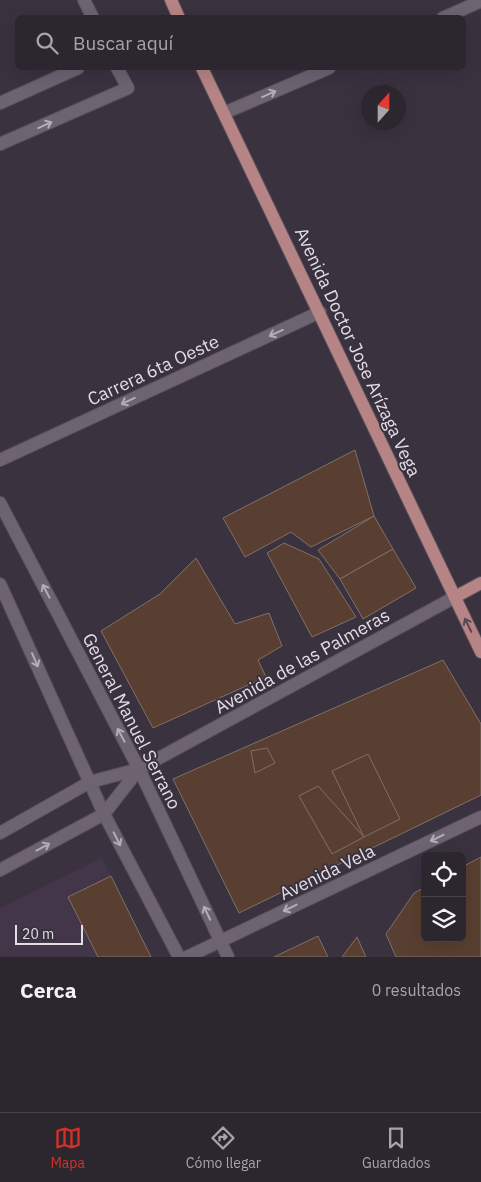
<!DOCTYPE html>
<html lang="es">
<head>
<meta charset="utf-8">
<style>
	body { margin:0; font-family:"IBM Plex Sans",sans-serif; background:#38323b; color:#f1f3f6 }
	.controls { position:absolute; right:15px; bottom:15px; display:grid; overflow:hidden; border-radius:8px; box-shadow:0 5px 20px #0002 }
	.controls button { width:45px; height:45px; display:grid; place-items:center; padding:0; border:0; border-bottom:1px solid #48434b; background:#2c262f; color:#f1f3f6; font:25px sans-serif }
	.compass { position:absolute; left:361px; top:85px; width:45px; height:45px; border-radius:50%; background:#2c262f; box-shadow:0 5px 20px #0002; rotate:21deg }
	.scale { position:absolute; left:15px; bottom:12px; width:68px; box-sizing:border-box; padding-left:5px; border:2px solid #e3dee6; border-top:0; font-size:14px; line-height:18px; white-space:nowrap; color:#e3dee6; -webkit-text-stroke:4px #3a323f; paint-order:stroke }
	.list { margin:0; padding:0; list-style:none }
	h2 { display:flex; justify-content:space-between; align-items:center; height:65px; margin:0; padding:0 20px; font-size:21px }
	h2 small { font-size:16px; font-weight:400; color:#a6a5aa }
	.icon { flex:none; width:28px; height:28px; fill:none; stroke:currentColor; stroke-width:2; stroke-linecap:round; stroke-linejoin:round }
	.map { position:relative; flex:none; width:481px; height:957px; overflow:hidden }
	.search { position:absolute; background:#2c262f; box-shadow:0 5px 20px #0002; left:15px; right:15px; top:15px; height:55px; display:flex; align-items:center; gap:12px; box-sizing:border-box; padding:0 18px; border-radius:8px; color:#a6a5aa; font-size:19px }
	.sheet { height:155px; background:#2c262f }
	nav { display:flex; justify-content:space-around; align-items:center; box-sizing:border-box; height:70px; border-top:1px solid #48434b; background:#2c262f; font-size:14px; color:#a6a5aa }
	nav a { display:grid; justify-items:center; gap:2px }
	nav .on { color:#d93025 }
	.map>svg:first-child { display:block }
	.built { fill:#433649 }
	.building { fill:#583f31; stroke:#817067 }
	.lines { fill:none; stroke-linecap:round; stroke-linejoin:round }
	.minor-casing { stroke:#57505b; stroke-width:14 }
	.major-casing { stroke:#57505b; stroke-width:14 }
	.minor { stroke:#6d6371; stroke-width:12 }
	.major { stroke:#b78485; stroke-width:12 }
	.oneway { stroke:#b4adb7 }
	.oneway2 { stroke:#594650 }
	.labels { text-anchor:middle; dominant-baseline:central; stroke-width:4; stroke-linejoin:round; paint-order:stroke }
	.street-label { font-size:18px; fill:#e3dee6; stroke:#3a323f }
</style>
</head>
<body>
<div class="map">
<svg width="481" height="957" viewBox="0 0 481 957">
	<rect width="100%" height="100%" fill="#3a323f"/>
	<polygon class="built" points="102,858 151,957 0,957 0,908"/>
	<g class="building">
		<polygon points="355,450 374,516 311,547 291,532 245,557 223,518"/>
		<polygon points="374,516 393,549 340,579 318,550"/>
		<polygon points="284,543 319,559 356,617 312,637 267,553"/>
		<polygon points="393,549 416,588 363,619 340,579"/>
		<polygon points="196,558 235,624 269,613 282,646 258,660 266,677 153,728 101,631 160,594"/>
		<polygon points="443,660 481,724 481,795 239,913 173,779"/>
		<polygon points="267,748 275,763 255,773 251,751"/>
		<polygon points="368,754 400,819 364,837 332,771"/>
		<polygon points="318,786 364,837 332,854 299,796"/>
		<polygon points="481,857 481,957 396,957 386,934 414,893 425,887 425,938 462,938 462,867"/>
		<polygon points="111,876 151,957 98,957 68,897"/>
		<polygon points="318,936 328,957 274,957"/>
		<polygon points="357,937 366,957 342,957"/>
	</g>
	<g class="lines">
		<g class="minor-casing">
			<g id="minor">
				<polyline points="84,0 93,18"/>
				<polyline points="443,18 481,1"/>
				<polyline points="0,103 78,68"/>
				<polyline points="224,113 329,68"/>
				<polyline points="0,144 128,88 117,68"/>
				<polyline points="0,460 320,312"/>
				<polyline points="0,503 139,769 228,957"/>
				<polyline points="0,584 104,814 179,957"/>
				<polyline points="0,833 90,782 139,769 455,597"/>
				<polyline points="0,870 104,814 139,769"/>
				<polyline points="187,957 481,817"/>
			</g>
		</g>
		<g class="major-casing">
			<g id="major">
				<polyline points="171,0 179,18"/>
				<polyline points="202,68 481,652"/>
				<polyline points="455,597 481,583"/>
			</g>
		</g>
		<use href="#minor" class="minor"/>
		<use href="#major" class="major"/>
	</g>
	<defs><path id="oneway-shaft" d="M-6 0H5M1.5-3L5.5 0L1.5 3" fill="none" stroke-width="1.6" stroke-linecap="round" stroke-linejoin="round" transform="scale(1.25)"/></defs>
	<g class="oneway">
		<use href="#oneway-shaft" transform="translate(269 94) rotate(-24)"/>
		<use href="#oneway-shaft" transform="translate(45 125) rotate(-24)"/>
		<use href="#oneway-shaft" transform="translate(276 333) rotate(155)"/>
		<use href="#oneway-shaft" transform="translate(128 401) rotate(155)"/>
		<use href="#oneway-shaft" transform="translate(46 591) rotate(-118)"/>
		<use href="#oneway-shaft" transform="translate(35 660) rotate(66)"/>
		<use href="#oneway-shaft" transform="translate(121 735) rotate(-118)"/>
		<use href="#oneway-shaft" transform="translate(437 838) rotate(154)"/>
		<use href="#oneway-shaft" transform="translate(117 839) rotate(63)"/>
		<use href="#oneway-shaft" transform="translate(43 847) rotate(-28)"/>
		<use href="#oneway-shaft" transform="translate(290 908) rotate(154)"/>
		<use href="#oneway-shaft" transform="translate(207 913) rotate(-115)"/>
	</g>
	<use class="oneway2" href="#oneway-shaft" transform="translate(468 625) rotate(-116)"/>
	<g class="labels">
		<g class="street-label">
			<text transform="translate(358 352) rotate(65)">Avenida Doctor Jose Arízaga Vega</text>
			<text transform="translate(153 370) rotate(-25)">Carrera 6ta Oeste</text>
			<text transform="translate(302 661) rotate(-29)">Avenida de las Palmeras</text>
			<text transform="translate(132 721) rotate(63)">General Manuel Serrano</text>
			<text transform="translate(327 872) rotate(-26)">Avenida Vela</text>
		</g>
	</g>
</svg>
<div class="controls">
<button><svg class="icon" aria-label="locate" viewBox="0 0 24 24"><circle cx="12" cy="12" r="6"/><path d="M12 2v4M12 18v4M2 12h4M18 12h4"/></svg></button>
<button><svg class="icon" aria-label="layers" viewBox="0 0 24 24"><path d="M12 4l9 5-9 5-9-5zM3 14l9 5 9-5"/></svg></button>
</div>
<svg class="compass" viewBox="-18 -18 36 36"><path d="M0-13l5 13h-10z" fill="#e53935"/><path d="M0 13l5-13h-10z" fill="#a6a5aa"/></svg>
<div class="scale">20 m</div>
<div class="search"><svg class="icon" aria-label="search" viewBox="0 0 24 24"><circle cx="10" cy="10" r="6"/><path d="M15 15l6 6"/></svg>Buscar aquí</div>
</div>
<section class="sheet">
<h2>Cerca<small>0 resultados</small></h2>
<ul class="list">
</ul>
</section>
<nav>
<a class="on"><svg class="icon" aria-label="map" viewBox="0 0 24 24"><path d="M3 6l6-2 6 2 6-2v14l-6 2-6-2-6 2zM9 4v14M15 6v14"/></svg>Mapa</a>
<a><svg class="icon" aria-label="directions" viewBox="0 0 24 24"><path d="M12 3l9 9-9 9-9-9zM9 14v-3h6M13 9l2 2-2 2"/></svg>Cómo llegar</a>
<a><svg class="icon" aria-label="saved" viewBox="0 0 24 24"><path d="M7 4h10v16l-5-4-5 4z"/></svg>Guardados</a>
</nav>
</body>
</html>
